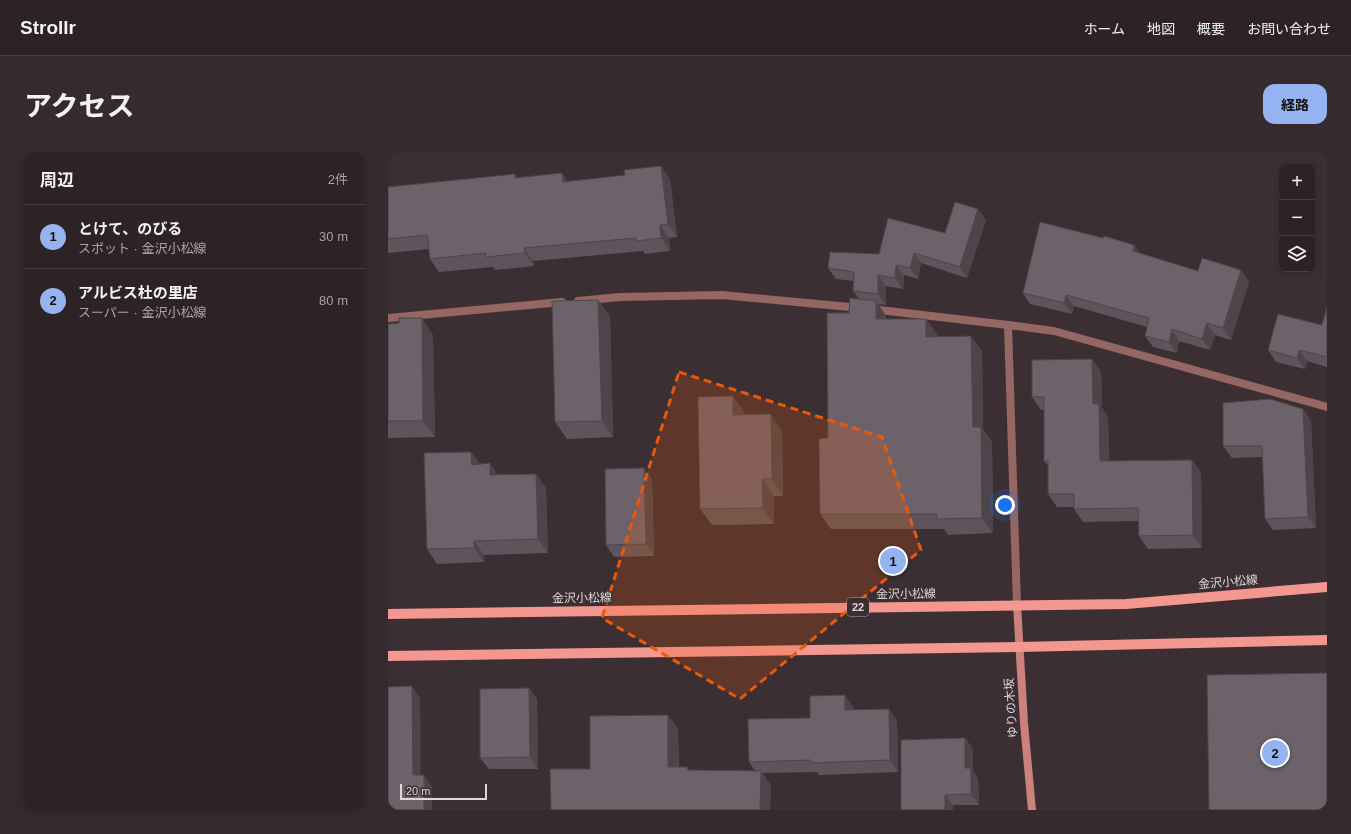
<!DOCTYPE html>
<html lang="ja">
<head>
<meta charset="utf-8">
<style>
	body { margin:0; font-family:Arial,"Noto Sans JP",sans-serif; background:#352b2e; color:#f1f3f6 }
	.controls { position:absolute; right:12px; top:12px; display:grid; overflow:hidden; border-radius:8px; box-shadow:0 2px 10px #0003 }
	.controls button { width:36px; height:36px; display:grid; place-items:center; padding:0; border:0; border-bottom:1px solid #484043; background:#2d2326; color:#f1f3f6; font:20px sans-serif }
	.scale { position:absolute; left:12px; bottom:10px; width:87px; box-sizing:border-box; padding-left:4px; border:2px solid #dfd7d9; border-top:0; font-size:11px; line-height:14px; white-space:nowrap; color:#dfd7d9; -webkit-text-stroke:3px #3c2f33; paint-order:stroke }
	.you { position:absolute; left:617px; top:353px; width:14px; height:14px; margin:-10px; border:3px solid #fff; border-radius:50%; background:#1a73e8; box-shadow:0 0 0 6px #1a73e833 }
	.badge { display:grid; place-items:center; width:26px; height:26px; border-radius:50%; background:#95b2f1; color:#111; font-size:13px; font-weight:700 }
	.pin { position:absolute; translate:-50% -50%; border:2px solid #fff; box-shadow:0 1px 4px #0006 }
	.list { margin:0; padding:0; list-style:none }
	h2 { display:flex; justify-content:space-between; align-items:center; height:52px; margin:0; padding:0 16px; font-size:17px }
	h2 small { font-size:13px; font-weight:400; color:#a7a4a7 }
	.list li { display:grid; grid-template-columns:26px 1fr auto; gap:12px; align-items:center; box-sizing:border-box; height:64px; padding:0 16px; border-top:1px solid #484043 }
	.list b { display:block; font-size:15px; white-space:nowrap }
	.list p { margin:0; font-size:13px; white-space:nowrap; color:#a7a4a7 }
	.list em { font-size:13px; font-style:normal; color:#a7a4a7 }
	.icon { flex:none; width:22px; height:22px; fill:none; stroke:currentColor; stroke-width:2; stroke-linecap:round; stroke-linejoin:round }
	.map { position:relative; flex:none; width:939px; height:658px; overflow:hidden; border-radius:12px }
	header { display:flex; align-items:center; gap:24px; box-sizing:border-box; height:56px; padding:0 20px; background:#2d2326; border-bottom:1px solid #484043 }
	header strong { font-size:19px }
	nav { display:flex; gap:22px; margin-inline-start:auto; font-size:14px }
	.intro { display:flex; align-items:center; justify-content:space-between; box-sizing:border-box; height:96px; padding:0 24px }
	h1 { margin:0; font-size:28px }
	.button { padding:10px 18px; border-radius:12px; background:#95b2f1; color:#111; font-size:14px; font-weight:700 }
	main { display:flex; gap:24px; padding:0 24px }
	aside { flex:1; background:#2d2326; border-radius:12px; box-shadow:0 2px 10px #0003 }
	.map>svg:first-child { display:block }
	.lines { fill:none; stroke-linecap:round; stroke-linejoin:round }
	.street { stroke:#956763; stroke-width:8 }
	.secondary { stroke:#cb827d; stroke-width:8 }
	.primary { stroke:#f59791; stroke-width:10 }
	.wall { fill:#5f545b }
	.shaded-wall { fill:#4d454a }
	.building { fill:#6e626a; stroke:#4d454a }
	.marked { fill:#e8590c; fill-opacity:0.2; stroke:#e8590c; stroke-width:3; stroke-dasharray:8 5; stroke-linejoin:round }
	.labels { text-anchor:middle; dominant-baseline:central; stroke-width:3; stroke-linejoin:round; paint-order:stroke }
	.shield { fill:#3c2f33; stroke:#aea5a7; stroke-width:1 }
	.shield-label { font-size:11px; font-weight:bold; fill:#dfd7d9 }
	.street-label { font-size:12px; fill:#dfd7d9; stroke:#3c2f33 }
</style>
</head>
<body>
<header>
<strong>Strollr</strong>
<nav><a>ホーム</a><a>地図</a><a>概要</a><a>お問い合わせ</a></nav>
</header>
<div class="intro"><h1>アクセス</h1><a class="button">経路</a></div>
<main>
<aside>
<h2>周辺<small>2件</small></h2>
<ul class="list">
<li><span class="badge">1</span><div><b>とけて、のびる</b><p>スポット · 金沢小松線</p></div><em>30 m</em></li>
<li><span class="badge">2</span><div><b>アルビス杜の里店</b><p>スーパー · 金沢小松線</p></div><em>80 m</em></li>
</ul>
</aside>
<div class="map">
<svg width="939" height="658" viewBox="0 0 939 658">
	<rect width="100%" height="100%" fill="#3c2f33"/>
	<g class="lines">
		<g class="street">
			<polyline points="190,149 232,145 334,143 472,156"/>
			<polyline points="483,157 620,173"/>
			<polyline points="0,166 174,150"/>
			<polyline points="629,453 620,173 666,179 939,255"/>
		</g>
		<polyline class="secondary" points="629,453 636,571 644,658"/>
		<g class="primary">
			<polyline points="0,462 738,452 939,435"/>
			<polyline points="0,504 631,495 939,488"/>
		</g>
	</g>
	<g class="wall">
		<polygon points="174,21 180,30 282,27 289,85 281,86 282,99 257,102 255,99 145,109 146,114 107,118 105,115 51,120 42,107 41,97 0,101 0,35 127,22 129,26"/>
		<polygon points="598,68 579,126 533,111 530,127 516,123 515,137 498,134 498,153 490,152 498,164 498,167 549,182 549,185 594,199 595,277 604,290 605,381 560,383 556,377 443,377 432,362 440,286 461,161 471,147 465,139 466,129 448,127 440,116 491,102"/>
		<polygon points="715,86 746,93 752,102 810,119 853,118 861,130 843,188 827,183 822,198 791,189 789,201 765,195 757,184 759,175 686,154 684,162 642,152 635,141"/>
		<polygon points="939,155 939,215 919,209 917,217 888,210 880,198 934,173"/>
		<polygon points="222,164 225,285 179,287 167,270"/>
		<polygon points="0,172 45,183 47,285 0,286"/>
		<polygon points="704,207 713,220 714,256 720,265 721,309 804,308 813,321 814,396 760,397 751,384 750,369 695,370 686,357 686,355 669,355 660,342 660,314 656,309 656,258 653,258 644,245"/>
		<polygon points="915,257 923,269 928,376 885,378 877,367 874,305 844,306 835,294"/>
		<polygon points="357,261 357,263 394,279 395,344 386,344 386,372 324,373 312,357"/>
		<polygon points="83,300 92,312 111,323 158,336 160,401 96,403 96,410 49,412 39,397"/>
		<polygon points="256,316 264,328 266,404 226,405 218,393"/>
		<polygon points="141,536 149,547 150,617 101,617 92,606"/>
		<polygon points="465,555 465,558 509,568 510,620 431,623 429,620 374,621 383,634 382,658 163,658 202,617 280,563 290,577 291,615 299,615 301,618 367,619 361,610 422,566"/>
		<polygon points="577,586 585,597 585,619 590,627 591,653 565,653 565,658 513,658"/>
	</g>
	<g class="shaded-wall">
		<polygon points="273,14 282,27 289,85 280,72"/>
		<polygon points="174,21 183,34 175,30"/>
		<polygon points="590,57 598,68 579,126 572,115"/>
		<polygon points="272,73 281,86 282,99 273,86"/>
		<polygon points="746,93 754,105 745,99"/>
		<polygon points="136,96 145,109 146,114 137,101"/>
		<polygon points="526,101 533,111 530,127 522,116"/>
		<polygon points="508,113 516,123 515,137 507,126"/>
		<polygon points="853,118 861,130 843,188 835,176"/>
		<polygon points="490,123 498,134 498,153 490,142"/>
		<polygon points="678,143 686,154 684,162 676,151"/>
		<polygon points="210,148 222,164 225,285 214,269"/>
		<polygon points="488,149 498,164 498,182 488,167"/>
		<polygon points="34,166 45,183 47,285 35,269"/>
		<polygon points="538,167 549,182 549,200 538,185"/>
		<polygon points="819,171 827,183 822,198 814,187"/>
		<polygon points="784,177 791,189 789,201 781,190"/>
		<polygon points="583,184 594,199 595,277 604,290 605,381 594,366 585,275"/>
		<polygon points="911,198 919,209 917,217 909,206"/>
		<polygon points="704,207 713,220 714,256 720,265 721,322 712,309 705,252"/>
		<polygon points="345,244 357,261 357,279 345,263"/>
		<polygon points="915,257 923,269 928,376 920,365"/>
		<polygon points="383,262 394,279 395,344 384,327"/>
		<polygon points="83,300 93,314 84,313"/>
		<polygon points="804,308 813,321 814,396 805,383"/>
		<polygon points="102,311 112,326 102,323"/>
		<polygon points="256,316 264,328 266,404 258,392"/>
		<polygon points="148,322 158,336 160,401 150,387"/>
		<polygon points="374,327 386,344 386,372 375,356"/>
		<polygon points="86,389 96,403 96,410 86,396"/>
		<polygon points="24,534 32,546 33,635 25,623"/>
		<polygon points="141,536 149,547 150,617 142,605"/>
		<polygon points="457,543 465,555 466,569 457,558"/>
		<polygon points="501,557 509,568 510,620 502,608"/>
		<polygon points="280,563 290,577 291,630 280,615"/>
		<polygon points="577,586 585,597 585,619 590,627 591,653 583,642 577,616"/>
		<polygon points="373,619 383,634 382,658 372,658"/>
		<polygon points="36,623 44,635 44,658 36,658"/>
		<polygon points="557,643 565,653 565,658 557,658"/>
	</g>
	<g class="building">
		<polygon points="273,14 280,72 272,73 273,86 248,89 248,86 136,96 137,101 98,105 98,101 42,107 39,83 0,87 0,35 127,22 127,26 174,21 175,30 237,23 236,18"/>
		<polygon points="567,50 590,57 572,115 526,101 522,116 508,113 507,126 490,123 490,142 465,139 466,120 440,116 442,100 491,102 500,66 557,81"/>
		<polygon points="652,70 715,86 716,84 746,93 745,99 810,119 814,106 853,118 835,176 819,171 814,187 784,177 781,190 757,184 761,166 678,143 676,151 635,141"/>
		<polygon points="462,146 488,149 488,167 538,167 538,185 583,184 585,275 593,275 594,366 549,367 549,362 432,362 431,287 440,286 439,161 461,161"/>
		<polygon points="210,148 214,269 167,270 164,149"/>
		<polygon points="939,155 939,205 911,198 909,206 880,198 890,162 934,173"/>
		<polygon points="11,166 34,166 35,269 0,269 0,172 11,171"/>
		<polygon points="704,207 705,252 711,252 712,309 804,308 805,383 751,384 750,356 686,357 686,342 660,342 660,309 656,309 656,245 644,245 644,208"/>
		<polygon points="345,244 345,263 383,262 384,327 374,327 375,356 312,357 310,245"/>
		<polygon points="882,247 915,257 920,365 877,367 874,294 835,294 835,251"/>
		<polygon points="83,300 84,313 102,311 102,323 148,322 150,387 86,389 86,396 39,397 36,301"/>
		<polygon points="256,316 258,392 218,393 217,317"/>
		<polygon points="939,521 939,658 821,658 819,523"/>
		<polygon points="24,534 25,623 36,623 36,658 0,658 0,535"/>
		<polygon points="141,536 142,605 92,606 92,537"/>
		<polygon points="457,543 457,558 501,557 502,608 423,611 423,608 361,610 360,567 422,566 422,544"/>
		<polygon points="280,563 280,615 299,615 299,618 373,619 372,658 163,658 162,617 202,617 202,564"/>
		<polygon points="577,586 577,616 583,616 583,642 557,643 557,658 513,658 513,588"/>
	</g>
	<path class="marked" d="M291,220L494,285L533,398L352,547L214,466Z"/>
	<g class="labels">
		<rect class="shield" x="459" y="446" width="22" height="18" rx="3"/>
		<g class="shield-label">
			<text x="470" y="455">22</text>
		</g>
		<g class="street-label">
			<text transform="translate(840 430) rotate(-5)">金沢小松線</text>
			<text transform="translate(518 442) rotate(-1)">金沢小松線</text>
			<text transform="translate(194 446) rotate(-1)">金沢小松線</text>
			<text transform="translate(623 556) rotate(-94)">ゆりの木坂</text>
		</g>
	</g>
</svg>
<div class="controls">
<button>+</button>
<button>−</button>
<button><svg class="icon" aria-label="layers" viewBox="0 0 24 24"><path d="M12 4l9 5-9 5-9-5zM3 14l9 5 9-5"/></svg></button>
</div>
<div class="scale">20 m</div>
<div class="you"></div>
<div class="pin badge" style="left:505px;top:409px">1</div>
<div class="pin badge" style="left:887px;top:601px">2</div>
</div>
</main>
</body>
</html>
